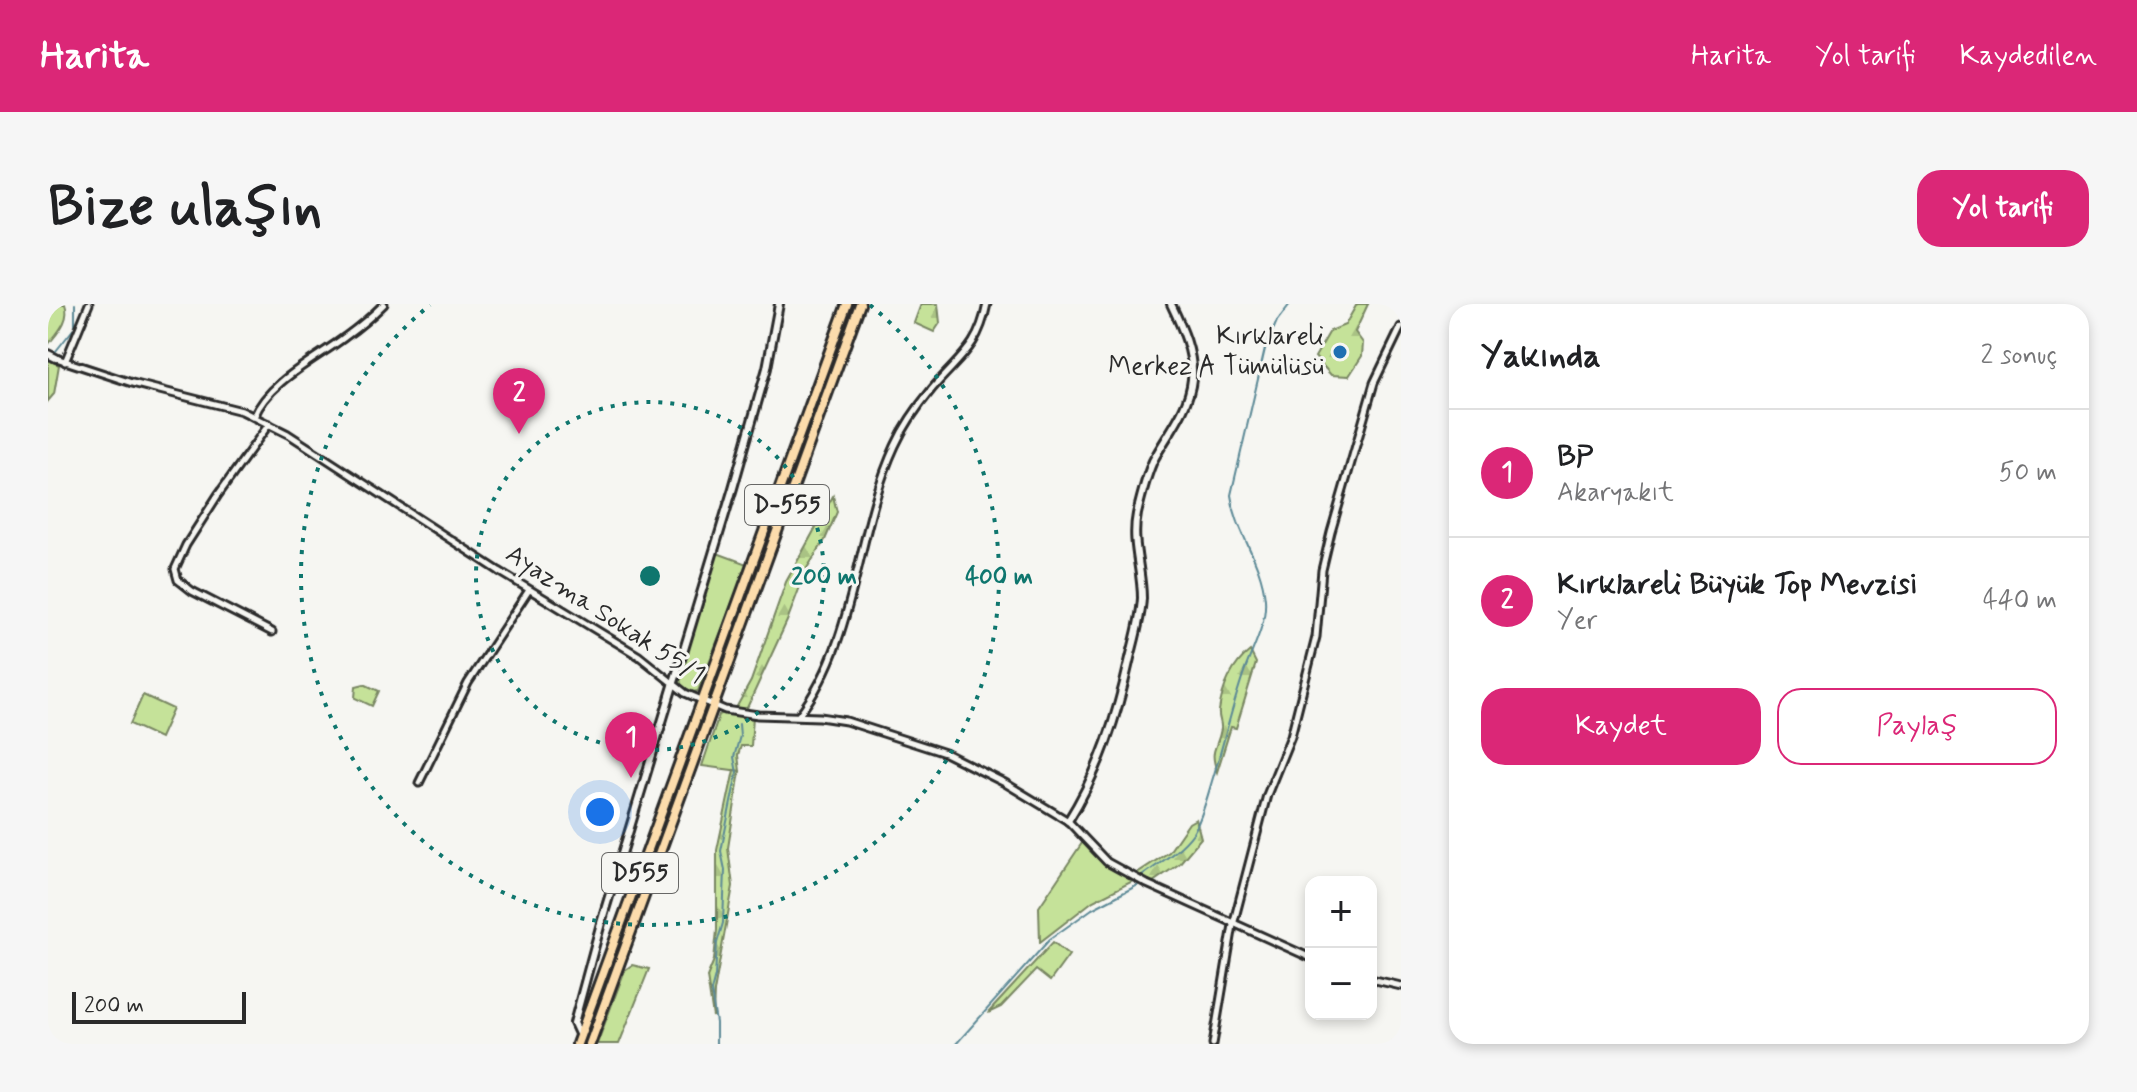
<!DOCTYPE html>
<html lang="tr">
<head>
<meta charset="utf-8">
<style>
	body { margin:0; font-family:Mynerve,sans-serif; background:#f6f6f6; color:#202124 }
	.controls { position:absolute; right:24px; bottom:24px; display:grid; overflow:hidden; border-radius:16px; box-shadow:0 4px 12px #0003 }
	.controls button { width:72px; height:72px; display:grid; place-items:center; padding:0; border:0; border-bottom:2px solid #e0e0e0; background:#fff; color:#202124; font:40px sans-serif }
	.scale { position:absolute; left:24px; bottom:20px; width:174px; box-sizing:border-box; padding-left:8px; border:4px solid #2b2b2b; border-top:0; font-size:22px; line-height:28px; white-space:nowrap; color:#2b2b2b; -webkit-text-stroke:6px #f6f6f2; paint-order:stroke }
	.you { position:absolute; left:552px; top:508px; width:28px; height:28px; margin:-20px; border:6px solid #fff; border-radius:50%; background:#1a73e8; box-shadow:0 0 0 12px #1a73e833 }
	.badge { display:grid; place-items:center; width:52px; height:52px; border-radius:50%; background:#db2777; color:#fff; font-size:26px; font-weight:700 }
	.pin { position:absolute; translate:-50% -66px; filter:drop-shadow(0 2px 4px #0008) }
	.pin::after { content:''; position:absolute; top:42px; width:28px; height:24px; background:inherit; clip-path:polygon(0 0,100% 0,50% 100%) }
	.list { margin:0; padding:0; list-style:none }
	h2 { display:flex; justify-content:space-between; align-items:center; height:104px; margin:0; padding:0 32px; font-size:34px }
	h2 small { font-size:26px; font-weight:400; color:#757577 }
	.list li { display:grid; grid-template-columns:52px 1fr auto; gap:24px; align-items:center; box-sizing:border-box; height:128px; padding:0 32px; border-top:2px solid #e0e0e0 }
	.list b { display:block; font-size:30px; white-space:nowrap }
	.list p { margin:0; font-size:26px; white-space:nowrap; color:#757577 }
	.list em { font-size:26px; font-style:normal; color:#757577 }
	.actions { display:flex; gap:16px; padding:24px 32px }
	.actions a { flex:1; padding:18px 0; border:2px solid #db2777; border-radius:24px; text-align:center; font-size:28px; color:#db2777 }
	.actions .main { background:#db2777; color:#fff }
	.map { position:relative; flex:none; width:1353px; height:740px; overflow:hidden; border-radius:24px }
	header { display:flex; align-items:center; gap:48px; box-sizing:border-box; height:112px; padding:0 40px; background:#db2777; color:#fff }
	header strong { font-size:38px }
	nav { display:flex; gap:44px; margin-inline-start:auto; font-size:28px }
	.intro { display:flex; align-items:center; justify-content:space-between; box-sizing:border-box; height:192px; padding:0 48px }
	h1 { margin:0; font-size:56px }
	.button { padding:20px 36px; border-radius:24px; background:#db2777; color:#fff; font-size:28px; font-weight:700 }
	main { display:flex; gap:48px; padding:0 48px }
	aside { flex:1; background:#fff; border-radius:24px; box-shadow:0 4px 12px #0003 }
	.map>svg:first-child { display:block }
	.green { fill:#c5e299; stroke:#788662; stroke-width:2 }
	.forest { fill:url(#forest-firs); stroke:#788662; stroke-width:2 }
	.lines { fill:none; stroke-linecap:round; stroke-linejoin:round }
	.stream { stroke:#5c8996; stroke-width:2 }
	.minor-casing { stroke:#2b2b2b; stroke-width:11 }
	.tertiary-casing { stroke:#2b2b2b; stroke-width:12 }
	.trunk-casing { stroke:#2b2b2b; stroke-width:14 }
	.minor { stroke:#f6f6f2; stroke-width:5 }
	.tertiary { stroke:#f6f6f2; stroke-width:6 }
	.trunk { stroke:#fcdcac; stroke-width:8 }
	.ring { fill:none; stroke:#0f766e; stroke-width:4; stroke-dasharray:4 8 }
	.poi-dot { fill:#1f6fb2; stroke:#f6f6f2; stroke-width:3 }
	.labels { text-anchor:middle; dominant-baseline:central; stroke-width:6; stroke-linejoin:round; paint-order:stroke }
	.shield { fill:#f6f6f2; stroke:#686867; stroke-width:2 }
	.shield-label { font-size:24px; font-weight:bold; fill:#2b2b2b }
	.poi-label { font-size:26px; fill:#2b2b2b; stroke:#f6f6f2; text-anchor:end }
	.street-label { font-size:26px; fill:#2b2b2b; stroke:#f6f6f2 }
	.centre { fill:#0f766e; stroke:#f6f6f2; stroke-width:4 }
	.ring-label { font-size:24px; text-anchor:middle; font-weight:bold; fill:#0f766e; stroke:#f6f6f2; stroke-width:6; stroke-linejoin:round; paint-order:stroke }
</style>
</head>
<body>
<header>
<strong>Harita</strong>
<nav><a>Harita</a><a>Yol tarifi</a><a>Kaydedilen</a></nav>
</header>
<div class="intro"><h1>Bize ulaşın</h1><a class="button">Yol tarifi</a></div>
<main>
<div class="map">
<svg width="1353" height="740" viewBox="0 0 1353 740">
	<defs>
		<pattern id="forest-firs" width="22" height="20" patternUnits="userSpaceOnUse" patternTransform="scale(2)"><rect width="22" height="20" fill="#c5e299"/><path d="M5 1l3.5 6h-7zM16 11l3.5 6h-7z" fill="#a9c284"/></pattern>
	</defs>
	<rect width="100%" height="100%" fill="#f6f6f2"/>
	<filter id="ink" filterUnits="userSpaceOnUse"><feTurbulence type="fractalNoise" baseFrequency=".0125" numOctaves="2"/><feDisplacementMap in="SourceGraphic" scale="16" xChannelSelector="R" yChannelSelector="G"/><feConvolveMatrix kernelMatrix="1 2 1 2 8 2 1 2 1" color-interpolation-filters="sRGB"/></filter>
	<g filter="url(#ink)">
		<g class="green">
			<path d="M0,0H17C23,16 9,29 0,41Z"/>
			<polygon points="0,56 11,61 6,90 0,97"/>
			<polygon points="669,249 699,260 650,387 645,388 633,382 632,370"/>
			<polygon points="95,391 125,405 112,434 82,420"/>
			<polygon points="677,408 705,412 703,442 693,442 690,451 692,467 654,462 671,411"/>
			<polygon points="1036,536 1058,560 1087,576 1045,597 992,638 991,603"/>
			<polygon points="1005,638 1021,651 1002,677 988,666 953,703 940,709"/>
			<polygon points="584,661 601,665 571,740 549,740 577,666"/>
		</g>
		<g class="forest">
			<polygon points="873,0 890,0 892,19 886,28 866,19"/>
			<polygon points="1309,0 1320,0 1307,28 1315,39 1314,52 1301,72 1283,71 1267,53 1282,27 1297,21"/>
			<polygon points="785,192 789,208 777,236 759,264 739,317 698,406 688,404 703,377 738,278"/>
			<path d="M1202,347L1208,359L1188,424L1183,423L1169,468C1161,444 1169,447 1173,425C1174,419 1170,414 1171,407C1174,384 1184,361 1202,347Z"/>
			<polygon points="316,380 331,387 324,402 307,394 308,382"/>
			<polygon points="686,466 692,467 680,544 685,582 666,688 665,713 659,673 666,656 669,626 669,546"/>
			<polygon points="1148,515 1153,534 1131,560 1102,580 1086,571 1121,548 1141,519"/>
		</g>
		<g class="lines">
			<g class="stream">
				<polyline points="0,57 27,23 27,0"/>
				<path d="M1094,572C1110,560 1133,546 1145,529C1154,514 1159,494 1164,477C1175,442 1183,406 1195,371C1203,347 1219,321 1217,295C1213,255 1188,229 1183,191L1217,45L1229,17L1242,0"/>
				<polyline points="668,740 668,719 663,687 667,672 669,639 675,619 677,566 673,547 689,469 686,453 692,432 691,420"/>
				<polyline points="908,740 1002,635 1044,605 1090,581"/>
			</g>
			<g class="minor-casing">
				<g id="minor">
					<polyline points="8,54 84,79 194,107 240,130 451,267 591,352 637,389 677,406 710,411 772,413 798,417 897,449 957,479 1020,517 1059,558 1099,580 1263,654"/>
					<polyline points="17,58 41,0"/>
					<path d="M206,113C220,78 268,55 297,33C311,23 324,12 336,0"/>
					<polyline points="221,120 170,191 138,241 127,265 130,276 144,287 224,328"/>
					<path d="M751,411C810,334 807,228 847,142C856,122 870,102 884,85C911,53 930,45 939,0"/>
					<polyline points="371,479 420,379 481,286"/>
					<polyline points="1323,675 1353,682"/>
					<polyline points="1165,740 1185,621 1219,491 1243,432 1268,333 1274,266 1283,228 1326,79 1353,23"/>
				</g>
			</g>
			<g class="tertiary-casing">
				<g id="tertiary">
					<polyline points="0,50 8,54"/>
					<path d="M1020,517C1052,466 1069,412 1082,354C1087,334 1093,314 1094,294C1094,265 1083,239 1089,210C1093,193 1098,173 1105,157C1119,130 1141,106 1144,75C1146,49 1134,23 1123,0"/>
					<polyline points="532,732 526,719 553,619 685,184 719,64 731,0"/>
				</g>
			</g>
			<g class="trunk-casing">
				<g id="trunk">
					<polyline points="529,740 799,0"/>
					<polyline points="542,740 812,0"/>
				</g>
			</g>
			<use href="#minor" class="minor"/>
			<use href="#tertiary" class="tertiary"/>
			<use href="#trunk" class="trunk"/>
		</g>
	</g>
	<g class="ring">
		<circle cx="602" cy="272" r="174"/>
		<path d="M822 1A349 349 0 1 1 382 1"/>
	</g>
	<circle class="poi-dot" cx="1292" cy="48" r="8"/>
	<g class="labels">
		<g class="shield">
			<rect x="697" y="181" width="84" height="40" rx="6"/>
			<rect x="554" y="549" width="76" height="40" rx="6"/>
		</g>
		<g class="shield-label">
			<text x="739" y="201">D-555</text>
			<text x="592" y="569">D555</text>
		</g>
		<g class="poi-label">
			<text x="1276" y="33">Kırklareli<tspan x="1276" dy="30">Merkez A Tümülüsü</tspan></text>
		</g>
		<g class="street-label">
			<text transform="translate(557 311) rotate(33)">Ayazma Sokak 55/1</text>
		</g>
	</g>
	<circle cx="602" cy="272" r="12" class="centre"/>
	<g class="ring-label">
		<text x="776" y="280">200 m</text>
		<text x="951" y="280">400 m</text>
	</g>
</svg>
<div class="controls">
<button>+</button>
<button>−</button>
</div>
<div class="scale">200 m</div>
<div class="you"></div>
<div class="pin badge" style="left:583px;top:474px">1</div>
<div class="pin badge" style="left:471px;top:130px">2</div>
</div>
<aside>
<h2>Yakında<small>2 sonuç</small></h2>
<ul class="list">
<li><span class="badge">1</span><div><b>BP</b><p>Akaryakıt</p></div><em>50 m</em></li>
<li><span class="badge">2</span><div><b>Kırklareli Büyük Top Mevzisi</b><p>Yer</p></div><em>440 m</em></li>
</ul>
<div class="actions"><a class="main">Kaydet</a><a>Paylaş</a></div>
</aside>
</main>
</body>
</html>
